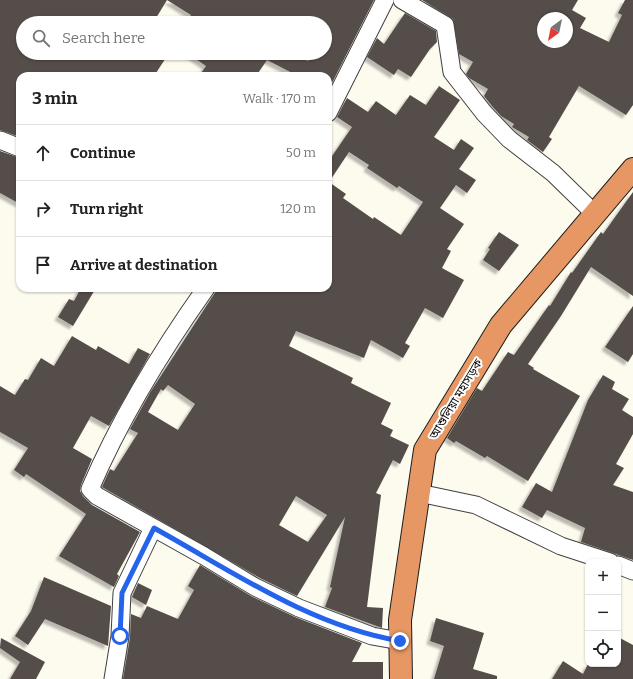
<!DOCTYPE html>
<html lang="en">
<head>
<meta charset="utf-8">
<style>
	body { margin:0; font-family:Bitter,"Noto Sans Bengali",serif; background:#f6f6f6; color:#222 }
	.controls { position:absolute; right:12px; bottom:12px; display:grid; overflow:hidden; border-radius:8px; box-shadow:0 1px 3px #0004 }
	.controls button { width:36px; height:36px; display:grid; place-items:center; padding:0; border:0; border-bottom:1px solid #e0e0e0; background:#fff; color:#222; font:20px sans-serif }
	.compass { position:absolute; left:537px; top:12px; width:36px; height:36px; border-radius:50%; background:#fff; box-shadow:0 1px 3px #0004; rotate:213deg }
	.stop { position:absolute; width:12px; height:12px; margin:-9px; border:3px solid #2563eb; border-radius:50%; background:#fff }
	.stop.end { background:#2563eb; border-color:#fff; box-shadow:0 1px 4px #0008 }
	.list { margin:0; padding:0; list-style:none }
	h2 { display:flex; justify-content:space-between; align-items:center; height:52px; margin:0; padding:0 16px; font-size:17px }
	h2 small { font-size:13px; font-weight:400; color:#767676 }
	.list li { display:grid; grid-template-columns:26px 1fr auto; gap:12px; align-items:center; box-sizing:border-box; height:56px; padding:0 16px; border-top:1px solid #e0e0e0 }
	.list b { display:block; font-size:15px; white-space:nowrap }
	.list em { font-size:13px; font-style:normal; color:#767676 }
	.icon { flex:none; width:22px; height:22px; fill:none; stroke:currentColor; stroke-width:2; stroke-linecap:round; stroke-linejoin:round }
	.map { position:relative; flex:none; width:633px; height:679px; overflow:hidden }
	.search { position:absolute; background:#fff; box-shadow:0 1px 3px #0004; left:16px; top:16px; width:316px; height:44px; display:flex; align-items:center; gap:10px; box-sizing:border-box; padding:0 14px; border-radius:22px; color:#767676; font-size:15px }
	.panel { position:absolute; background:#fff; box-shadow:0 1px 3px #0004; left:16px; top:72px; width:316px; height:220px; border-radius:12px }
	.map>svg:first-child { display:block }
	.building { fill:#544e4a; fill-rule:evenodd; filter:url(#shadow) }
	.lines { fill:none; stroke-linecap:round; stroke-linejoin:round }
	.minor-casing { stroke:#404040; stroke-width:19 }
	.highway-casing { stroke:#1e1e1e; stroke-width:24 }
	.minor { stroke:#fff; stroke-width:17 }
	.highway { stroke:#e69763; stroke-width:22 }
	.route { stroke:#2563eb; stroke-width:5 }
	.labels { text-anchor:middle; dominant-baseline:central; stroke-width:4; stroke-linejoin:round; paint-order:stroke }
	.street-label { font-size:12px; fill:#0d0d0d; stroke:#fff }
</style>
</head>
<body>
<div class="map">
<svg width="633" height="679" viewBox="0 0 633 679">
	<defs>
		<filter id="shadow"><feDropShadow dx="-3.5" dy="3.5" stdDeviation="1" flood-color="#0004"/></filter>
	</defs>
	<rect width="100%" height="100%" fill="#fdfaee"/>
	<g class="building">
		<polygon points="0,0 374,0 328,91 328,76 298,76 267,60 256,76 199,76 206,66 187,53 294,53 308,61 312,53 325,53 325,23 186,23 191,15 167,0 153,23 23,23 23,53 169,53 154,76 20,76 20,137 0,130"/>
		<path d="M422,0H578L572,10L586,18L580,28L609,42L622,15L618,13L625,0H633V105L626,115L579,86L549,137L552,139L543,152L527,140L529,137L512,127L514,124L501,116L492,106L484,96L488,89L469,78L466,74L473,62L459,54L453,19ZM543,18H567V42H543Z"/>
		<polygon points="405,13 436,31 437,42 430,49 411,77 398,69 394,75 367,57 377,38 384,44"/>
		<path d="M439,86L460,100L434,137L454,150L461,139L474,148L459,169L476,180L467,193L456,185L440,208L464,224L447,249L451,251L442,268L464,280L443,318L425,308L405,343L410,346L403,358L371,340L364,358L296,331L289,346L353,378L351,383L391,403L381,424L393,430L390,436L409,445L400,464L393,460L376,493L381,495L367,607L383,608L382,628L325,607L332,588L330,587L345,517L297,596L260,578L102,487L110,469L114,471L138,433L130,429L151,391L218,288H328V162L352,127L337,117L347,98L368,112L376,101L396,115L410,95L426,105ZM349,152L369,165L367,168L397,188L399,186L423,202L401,235L374,217L373,219L343,198L346,194L329,182ZM168,385L195,404L178,430L148,412L161,389L163,391ZM296,496L327,515L308,542L279,525Z"/>
		<polygon points="0,151 20,158 20,204 0,193"/>
		<polygon points="633,192 633,296 591,267 561,316 528,364 534,368 533,369 580,396 528,481 487,456 485,458 456,441 454,443 447,438 477,388 482,391 508,352 514,355 549,305 550,306 571,272 572,273 601,232 603,234"/>
		<polygon points="499,232 519,245 499,271 483,260 490,249 488,248"/>
		<polygon points="81,288 96,288 73,326 58,317 69,299 74,301"/>
		<polygon points="633,306 633,354 628,362 605,347"/>
		<polygon points="72,336 96,350 98,346 129,364 138,348 150,354 109,426 91,416 73,448 92,459 81,485 80,491 83,496 92,505 140,532 117,574 119,576 114,587 59,556 86,514 26,474 24,477 14,470 28,448 0,432 0,386 15,395 25,379 28,380 41,358 54,366"/>
		<polygon points="603,375 615,382 612,389 629,399 622,410 633,417 633,434 616,464 624,468 613,485 633,492 633,560 581,542 585,528 547,510 542,518 522,507 536,483 552,492 588,400"/>
		<polygon points="200,565 251,596 295,617 362,643 352,662 383,662 383,679 123,679 130,638 131,614 141,618 147,606 178,619 194,590 188,586"/>
		<polygon points="44,577 111,606 108,646 45,619 28,645 15,636 31,611"/>
		<polygon points="138,583 152,590 146,605 132,597"/>
		<polygon points="436,618 484,633 473,669 497,676 497,679 434,679 444,646 430,641"/>
		<polygon points="618,637 633,645 633,679 552,679 563,661 583,674 588,664 618,664"/>
		<polygon points="1,638 45,662 36,679 10,679 20,662 0,648"/>
	</g>
	<g class="lines">
		<g class="minor-casing">
			<g id="minor">
				<polyline points="402,0 445,25 452,72 484,113 509,139 553,173 595,214"/>
				<polyline points="328,113 385,0"/>
				<polyline points="0,140 20,148"/>
				<path d="M206,288C162,350 120,419 90,489L97,496L204,556L255,587L299,608L372,636L400,641"/>
				<polyline points="419,493 476,505 561,546 610,562"/>
				<polyline points="618,565 633,571"/>
				<polyline points="113,679 120,636 122,593 153,528"/>
			</g>
		</g>
		<g class="highway-casing">
			<polyline id="highway" points="401,679 400,620 425,450 501,325 633,169"/>
		</g>
		<use href="#minor" class="minor"/>
		<use href="#highway" class="highway"/>
	</g>
	<g class="lines">
		<path class="route" d="M120,636L122,593L154,528C232,571 310,626 400,641"/>
	</g>
	<g class="labels">
		<g class="street-label">
			<text transform="translate(456 399) rotate(-59)">আশুলিয়া মহাসড়ক</text>
		</g>
	</g>
</svg>
<div class="controls">
<button>+</button>
<button>−</button>
<button><svg class="icon" aria-label="locate" viewBox="0 0 24 24"><circle cx="12" cy="12" r="6"/><path d="M12 2v4M12 18v4M2 12h4M18 12h4"/></svg></button>
</div>
<svg class="compass" viewBox="-18 -18 36 36"><path d="M0-13l5 13h-10z" fill="#e53935"/><path d="M0 13l5-13h-10z" fill="#767676"/></svg>
<div class="stop" style="left:120px;top:636px"></div>
<div class="stop end" style="left:400px;top:641px"></div>
<div class="search"><svg class="icon" aria-label="search" viewBox="0 0 24 24"><circle cx="10" cy="10" r="6"/><path d="M15 15l6 6"/></svg>Search here</div>
<section class="panel">
<h2>3 min<small>Walk · 170 m</small></h2>
<ul class="list">
<li><svg class="icon" aria-label="ahead" viewBox="0 0 24 24"><path d="M12 20V5M6 11l6-6 6 6"/></svg><div><b>Continue</b></div><em>50 m</em></li>
<li><svg class="icon" aria-label="right" viewBox="0 0 24 24"><path d="M7 20v-9h11M14 6l5 5-5 5"/></svg><div><b>Turn right</b></div><em>120 m</em></li>
<li><svg class="icon" aria-label="arrive" viewBox="0 0 24 24"><path d="M6 21V4h12l-3 4 3 4H6"/></svg><div><b>Arrive at destination</b></div></li>
</ul>
</section>
</div>
</body>
</html>
